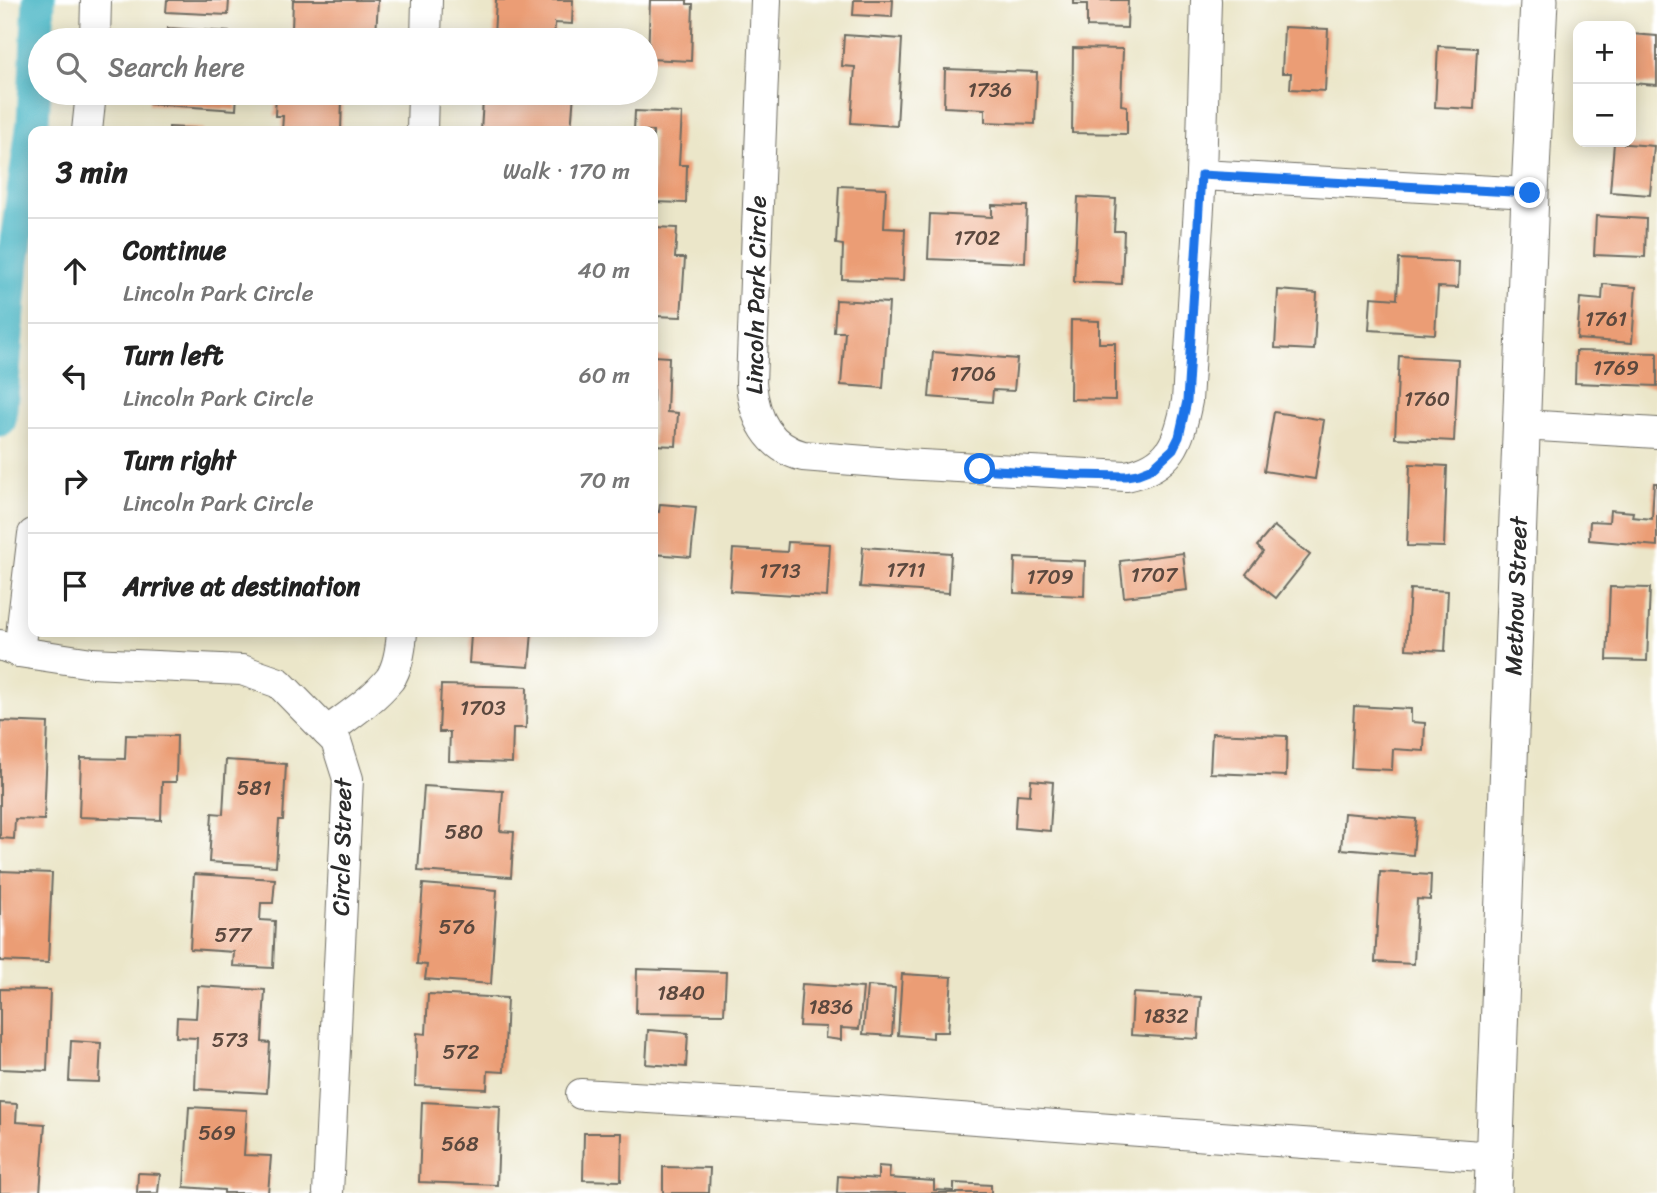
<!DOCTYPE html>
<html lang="en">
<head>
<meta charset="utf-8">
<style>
	body { margin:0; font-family:Sriracha,sans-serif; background:#f6f6f6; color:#222 }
	.controls { position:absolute; right:21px; top:21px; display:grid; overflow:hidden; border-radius:14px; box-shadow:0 4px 18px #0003 }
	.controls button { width:63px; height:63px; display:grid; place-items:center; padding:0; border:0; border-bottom:2px solid #e0e0e0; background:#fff; color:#222; font:35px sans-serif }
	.stop { position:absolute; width:21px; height:21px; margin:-16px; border:5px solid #1a73e8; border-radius:50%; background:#fff }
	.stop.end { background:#1a73e8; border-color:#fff; box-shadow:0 2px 7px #0008 }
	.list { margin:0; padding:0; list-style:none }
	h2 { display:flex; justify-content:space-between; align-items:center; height:91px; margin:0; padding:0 28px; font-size:30px }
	h2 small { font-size:23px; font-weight:400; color:#767676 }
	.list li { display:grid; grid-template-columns:46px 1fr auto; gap:21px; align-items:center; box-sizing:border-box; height:105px; padding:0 28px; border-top:2px solid #e0e0e0 }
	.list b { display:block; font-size:26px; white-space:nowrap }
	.list p { margin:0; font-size:23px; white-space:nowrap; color:#767676 }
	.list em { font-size:23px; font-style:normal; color:#767676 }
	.icon { flex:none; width:38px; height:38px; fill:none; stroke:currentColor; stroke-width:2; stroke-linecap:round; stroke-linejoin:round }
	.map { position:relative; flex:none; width:1657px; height:1193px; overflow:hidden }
	.search { position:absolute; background:#fff; box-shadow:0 4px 18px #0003; left:28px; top:28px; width:630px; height:77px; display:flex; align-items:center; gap:18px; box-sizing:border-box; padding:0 24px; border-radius:38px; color:#767676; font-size:26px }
	.panel { position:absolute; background:#fff; box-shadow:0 4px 18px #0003; left:28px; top:126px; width:630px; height:511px; border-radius:14px }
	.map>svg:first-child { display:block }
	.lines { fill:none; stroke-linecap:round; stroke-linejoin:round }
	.canal { stroke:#49b6c5; stroke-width:33 }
	.building { fill:#eb9d75 }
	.minor-casing { stroke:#6e6c62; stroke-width:32 }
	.tertiary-casing { stroke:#6e6c62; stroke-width:39 }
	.minor { stroke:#fff; stroke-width:30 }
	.tertiary { stroke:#fff; stroke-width:37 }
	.route { stroke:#1a73e8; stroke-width:9 }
	.labels { text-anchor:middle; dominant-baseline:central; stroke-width:5; stroke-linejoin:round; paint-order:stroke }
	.number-label { font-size:21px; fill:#5b483e }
	.street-label { font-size:24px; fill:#2b2b2b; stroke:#fff }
</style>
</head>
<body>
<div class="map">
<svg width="1657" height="1193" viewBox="0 0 1657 1193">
	<rect width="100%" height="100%" fill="#fff"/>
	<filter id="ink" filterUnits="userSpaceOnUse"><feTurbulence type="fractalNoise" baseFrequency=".0143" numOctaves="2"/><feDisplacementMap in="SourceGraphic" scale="14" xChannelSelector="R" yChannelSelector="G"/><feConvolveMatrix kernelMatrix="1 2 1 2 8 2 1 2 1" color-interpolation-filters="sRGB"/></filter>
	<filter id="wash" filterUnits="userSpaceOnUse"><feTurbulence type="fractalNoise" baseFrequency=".00686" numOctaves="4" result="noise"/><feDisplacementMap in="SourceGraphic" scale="28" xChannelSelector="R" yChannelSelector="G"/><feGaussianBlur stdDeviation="1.57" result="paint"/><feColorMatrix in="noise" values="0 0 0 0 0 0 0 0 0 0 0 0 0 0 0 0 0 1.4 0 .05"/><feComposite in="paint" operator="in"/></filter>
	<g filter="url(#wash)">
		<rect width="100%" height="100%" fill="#ebe6c9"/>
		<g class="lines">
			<polyline class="canal" points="0,420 13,263 33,122 39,0"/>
		</g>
		<g id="blocks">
			<g class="building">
				<polygon points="167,0 229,0 228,15 166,12"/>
				<polygon points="293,0 378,0 376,35 292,30"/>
				<polygon points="496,0 573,0 572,24 555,23 554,40 494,36"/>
				<polygon points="650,0 687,0 687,4 693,4 691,61 648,59"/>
				<polygon points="854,0 893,0 892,17 853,15"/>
				<polygon points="1073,0 1128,0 1127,28 1087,27 1087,4 1073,4"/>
				<polygon points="1284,27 1328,29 1325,91 1290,89 1291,73 1282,73"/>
				<polygon points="168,28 229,32 229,40 167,40"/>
				<polygon points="1631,34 1657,36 1657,85 1631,83"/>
				<polygon points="844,35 902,39 897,126 851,123 855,67 842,66"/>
				<polygon points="1438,46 1477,48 1474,109 1435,107"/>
				<polygon points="1073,48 1123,49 1121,105 1127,106 1127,134 1072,133"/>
				<polygon points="945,69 1037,72 1035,124 985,122 985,109 944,107"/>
				<polygon points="150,93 237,93 236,110 149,104"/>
				<polygon points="276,93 375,93 374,100 342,99 341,131 282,131 283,116 275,116"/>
				<polygon points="500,93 574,93 571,131 481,131 483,100 500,101"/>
				<polygon points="635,111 682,113 679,165 687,165 686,203 653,202 653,131 634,131"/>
				<polygon points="169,127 203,129 203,131 169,131"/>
				<polygon points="1614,143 1654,146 1650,195 1610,192"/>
				<polygon points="839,186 886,188 884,228 905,229 903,281 842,279 843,245 836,244"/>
				<polygon points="1078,197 1116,199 1114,231 1124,231 1122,284 1074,282"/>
				<polygon points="992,205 1027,206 1025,263 928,259 930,214 992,217"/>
				<polygon points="1596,216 1646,219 1645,257 1594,255"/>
				<polygon points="653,227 677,228 675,258 685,258 681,317 653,316"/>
				<polygon points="1399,259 1459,262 1458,288 1438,287 1435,334 1369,330 1371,297 1397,299"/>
				<polygon points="1603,284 1636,287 1632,343 1577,339 1580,298 1602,300"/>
				<polygon points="1278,290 1317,293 1314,350 1275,348"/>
				<polygon points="836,300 889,303 883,388 841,385 845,332 834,332"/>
				<polygon points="1071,320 1099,321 1099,343 1115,343 1115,400 1070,399"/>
				<polygon points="1576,351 1657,353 1657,386 1575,383"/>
				<polygon points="933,352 1017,359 1014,391 993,390 992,402 929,397"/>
				<polygon points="653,356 669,357 667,412 678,413 676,446 653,445"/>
				<polygon points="1399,356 1458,359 1454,441 1395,438"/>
				<polygon points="1274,412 1324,420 1315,479 1264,471"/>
				<polygon points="1410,464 1447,466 1444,547 1407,546"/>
				<polygon points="1654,483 1657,483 1657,546 1589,540 1590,521 1609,522 1610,510 1633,512 1632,517 1652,519"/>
				<polygon points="660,504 696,507 691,557 653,554 653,511 659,512"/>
				<polygon points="1274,526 1310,555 1276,598 1246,574 1263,552 1257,546"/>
				<polygon points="788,542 830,544 827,597 730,591 733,549 787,552"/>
				<polygon points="863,547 951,553 949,593 860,587"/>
				<polygon points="1183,553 1187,590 1124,597 1120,561"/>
				<polygon points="1015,558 1085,561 1084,596 1014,593"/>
				<polygon points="1610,587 1650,588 1647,661 1607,660"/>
				<polygon points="1410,589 1448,591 1445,651 1406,649"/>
				<polygon points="457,632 532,632 529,667 469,663 471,635 457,634"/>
				<polygon points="441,685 527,687 526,728 513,728 512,763 449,761 450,732 439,732"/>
				<polygon points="1354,706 1411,709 1411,722 1425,723 1424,751 1393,749 1392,770 1351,768"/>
				<polygon points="0,721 48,723 44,820 15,819 14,839 0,838"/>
				<polygon points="1212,733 1287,736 1286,776 1210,773"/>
				<polygon points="126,735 177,736 176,782 162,782 161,820 79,817 81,758 125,759"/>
				<polygon points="226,760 286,764 283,820 279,820 276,866 209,862 212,813 223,814"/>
				<polygon points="1031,780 1053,782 1050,831 1015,828 1017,794 1030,795"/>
				<polygon points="424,786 503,791 500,831 514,832 511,877 418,871"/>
				<polygon points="1344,813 1416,819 1413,855 1341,849"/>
				<polygon points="0,871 52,873 48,963 0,961"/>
				<polygon points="1380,872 1431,875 1430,900 1417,899 1414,964 1375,962"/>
				<polygon points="194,874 275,879 273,903 261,903 260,920 275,921 273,968 233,966 234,952 190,949"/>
				<polygon points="423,884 497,890 491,984 425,979 427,965 417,964"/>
				<polygon points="637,969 726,972 724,1014 636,1013"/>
				<polygon points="902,974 952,977 948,1032 933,1032 933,1038 898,1035"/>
				<polygon points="802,984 863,988 859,1029 841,1028 841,1040 825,1038 826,1027 799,1026"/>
				<polygon points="198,986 265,990 262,1042 270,1043 267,1093 195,1089 197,1038 176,1037 177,1017 196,1018"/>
				<polygon points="867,986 895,988 892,1036 863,1034"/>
				<polygon points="0,989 50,990 47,1071 0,1069"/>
				<polygon points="1133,993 1201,997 1198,1039 1131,1035"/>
				<polygon points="428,994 507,998 504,1072 488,1071 487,1089 415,1086 417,1033 426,1034"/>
				<polygon points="648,1030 688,1033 686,1067 646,1064"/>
				<polygon points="71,1041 101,1043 99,1082 69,1081"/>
				<polygon points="422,1102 500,1106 497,1185 419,1182"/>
				<polygon points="0,1103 17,1104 16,1122 45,1124 40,1193 0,1193"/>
				<polygon points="189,1107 247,1110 244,1155 271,1156 268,1193 224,1193 224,1190 184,1187"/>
				<polygon points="584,1133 622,1133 621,1181 583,1180"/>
				<polygon points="878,1166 890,1167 889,1178 934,1181 934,1190 952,1191 952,1193 837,1193 838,1176 878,1179"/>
				<polygon points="663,1167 710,1168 709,1193 663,1193"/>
				<polygon points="138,1173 160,1174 158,1193 137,1193"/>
				<polygon points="954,1183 991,1185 991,1193 954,1193"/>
			</g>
		</g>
	</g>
	<g filter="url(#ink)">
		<use href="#blocks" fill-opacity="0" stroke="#6e6c62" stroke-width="2"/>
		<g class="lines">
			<g class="minor-casing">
				<g id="minor">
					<path d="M766,0L751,383C754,417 768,447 803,456L903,464L1126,476C1171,467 1179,442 1187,401L1201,175L1206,0"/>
					<polyline points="95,40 96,0"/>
					<polyline points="426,40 427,0"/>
					<polyline points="87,131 91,93"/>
					<polyline points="422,131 423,93"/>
					<polyline points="1201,175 1530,193"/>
					<polyline points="1522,425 1657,433"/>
					<polyline points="0,645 19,652 92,663 242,670 279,683 336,741 348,779 328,1193"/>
					<polyline points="19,652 33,534"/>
					<path d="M327,732C348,716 373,700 390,679C398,667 401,646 402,632"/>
					<polyline points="581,1094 838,1109 1495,1157"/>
				</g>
			</g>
			<g class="tertiary-casing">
				<polyline id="tertiary" points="1493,1193 1530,193 1539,0"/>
			</g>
			<use href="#minor" class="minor"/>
			<use href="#tertiary" class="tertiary"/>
		</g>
	</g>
	<g class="lines" filter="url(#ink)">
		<polyline class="route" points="980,469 1076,475 1126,476 1138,474 1151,469 1173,449 1179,437 1187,401 1201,175 1530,193"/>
	</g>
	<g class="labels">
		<g class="number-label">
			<text x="990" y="90">1736</text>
			<text x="977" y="238">1702</text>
			<text x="1606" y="319">1761</text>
			<text x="1616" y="368">1769</text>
			<text x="973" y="374">1706</text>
			<text x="1427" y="399">1760</text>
			<text x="906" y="570">1711</text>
			<text x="780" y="571">1713</text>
			<text x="1154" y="575">1707</text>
			<text x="1050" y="577">1709</text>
			<text x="483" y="708">1703</text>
			<text x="254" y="788">581</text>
			<text x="464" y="832">580</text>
			<text x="457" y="927">576</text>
			<text x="233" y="935">577</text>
			<text x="681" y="993">1840</text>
			<text x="831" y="1007">1836</text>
			<text x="1166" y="1016">1832</text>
			<text x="230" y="1040">573</text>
			<text x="461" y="1052">572</text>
			<text x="217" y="1133">569</text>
			<text x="460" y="1144">568</text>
		</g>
		<g class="street-label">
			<text transform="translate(756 295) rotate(-89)">Lincoln Park Circle</text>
			<text transform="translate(1516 596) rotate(-88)">Methow Street</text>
			<text transform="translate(342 847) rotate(-89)">Circle Street</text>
		</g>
	</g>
</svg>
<div class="controls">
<button>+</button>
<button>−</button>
</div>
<div class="stop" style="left:980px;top:469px"></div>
<div class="stop end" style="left:1530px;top:193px"></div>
<div class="search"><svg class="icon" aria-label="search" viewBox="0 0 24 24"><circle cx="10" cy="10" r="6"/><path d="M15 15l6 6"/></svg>Search here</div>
<section class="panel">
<h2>3 min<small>Walk · 170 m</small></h2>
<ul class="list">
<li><svg class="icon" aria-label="ahead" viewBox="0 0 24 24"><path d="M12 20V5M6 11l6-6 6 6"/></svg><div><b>Continue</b><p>Lincoln Park Circle</p></div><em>40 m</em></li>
<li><svg class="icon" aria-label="left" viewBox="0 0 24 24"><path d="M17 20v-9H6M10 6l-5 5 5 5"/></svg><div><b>Turn left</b><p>Lincoln Park Circle</p></div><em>60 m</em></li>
<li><svg class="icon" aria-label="right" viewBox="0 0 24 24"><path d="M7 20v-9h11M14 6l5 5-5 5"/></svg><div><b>Turn right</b><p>Lincoln Park Circle</p></div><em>70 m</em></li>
<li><svg class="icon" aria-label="arrive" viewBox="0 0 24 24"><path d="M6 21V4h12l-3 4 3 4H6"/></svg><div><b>Arrive at destination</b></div></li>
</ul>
</section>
</div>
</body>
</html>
